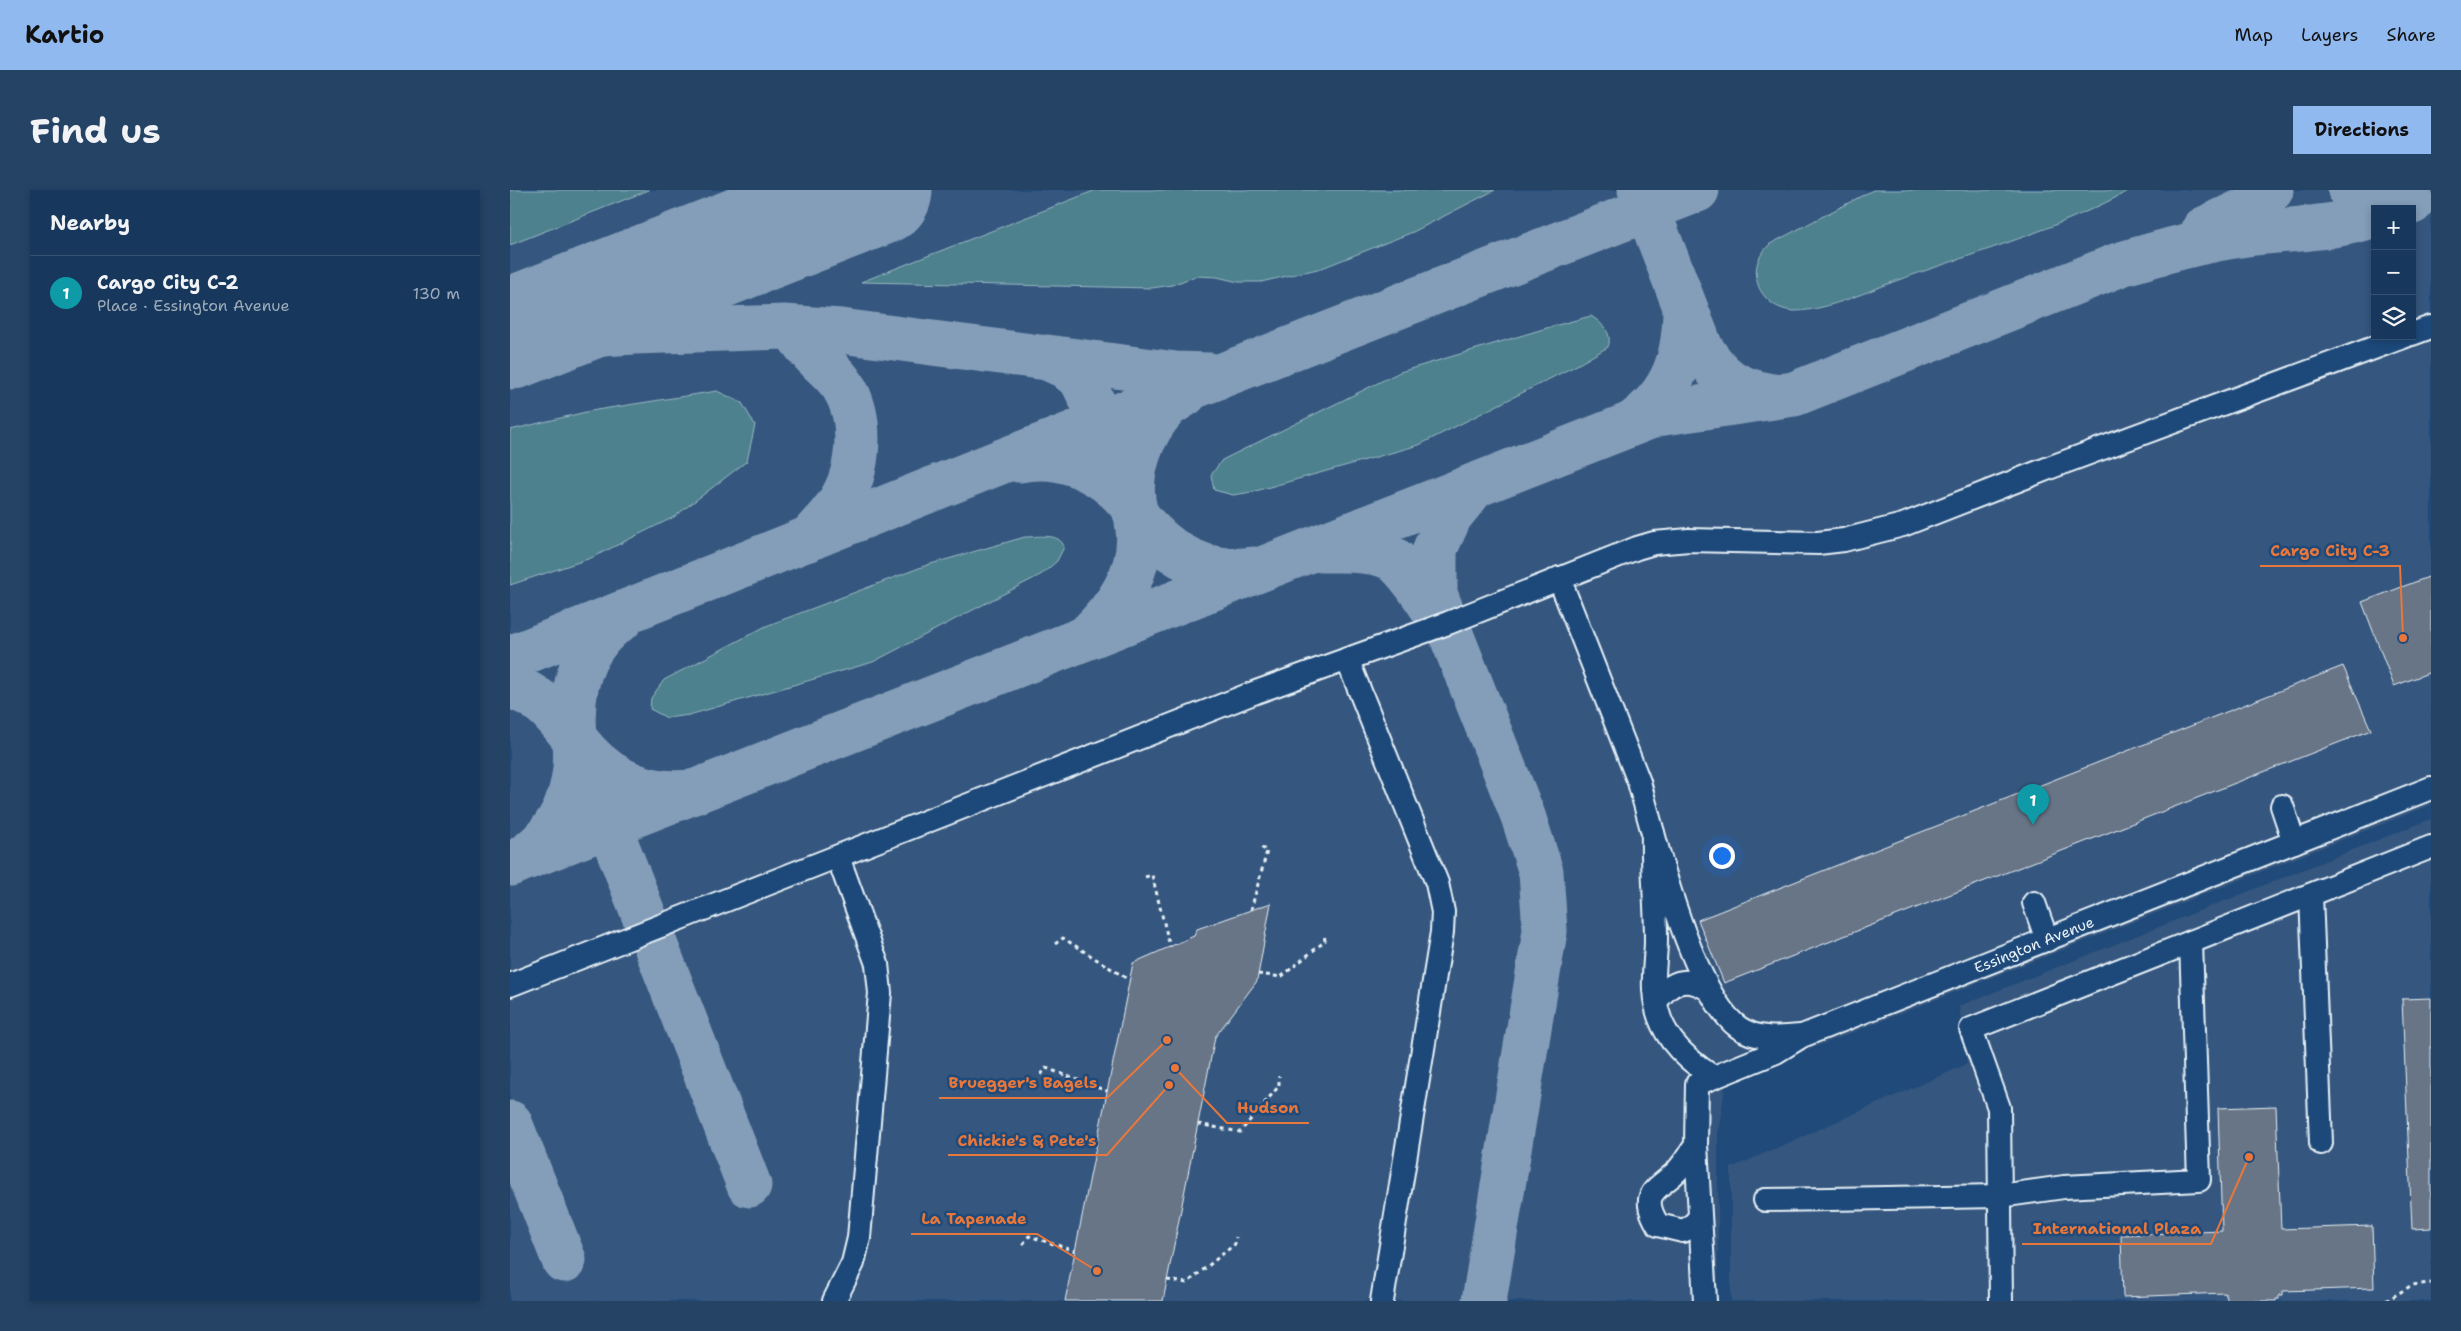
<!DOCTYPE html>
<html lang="en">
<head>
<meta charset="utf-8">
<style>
	body { margin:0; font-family:"Shantell Sans",sans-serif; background:#244365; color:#f1f3f6 }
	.controls { position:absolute; right:15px; top:15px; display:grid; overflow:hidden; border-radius:0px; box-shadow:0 2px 8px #0003 }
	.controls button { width:45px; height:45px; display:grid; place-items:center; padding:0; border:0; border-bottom:1px solid #365272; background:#17385c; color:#f1f3f6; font:25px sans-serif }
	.you { position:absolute; left:1211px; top:665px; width:18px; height:18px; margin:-12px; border:4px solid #fff; border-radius:50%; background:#1a73e8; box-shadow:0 0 0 8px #1a73e833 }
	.badge { display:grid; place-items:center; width:32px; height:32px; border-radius:50%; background:#90b9f0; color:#fff; font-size:16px; font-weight:700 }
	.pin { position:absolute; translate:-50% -41px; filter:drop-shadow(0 1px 2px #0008) }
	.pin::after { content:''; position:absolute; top:26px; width:18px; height:15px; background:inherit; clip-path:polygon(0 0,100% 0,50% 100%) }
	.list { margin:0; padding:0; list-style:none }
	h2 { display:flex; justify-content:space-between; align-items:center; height:65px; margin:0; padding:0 20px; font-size:21px }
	h2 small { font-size:16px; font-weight:400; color:#9eacbb }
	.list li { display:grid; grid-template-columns:32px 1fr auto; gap:15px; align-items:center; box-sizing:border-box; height:75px; padding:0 20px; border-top:1px solid #365272 }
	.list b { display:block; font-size:19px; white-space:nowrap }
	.list p { margin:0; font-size:16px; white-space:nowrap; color:#9eacbb }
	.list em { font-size:16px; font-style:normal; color:#9eacbb }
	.icon { flex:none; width:28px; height:28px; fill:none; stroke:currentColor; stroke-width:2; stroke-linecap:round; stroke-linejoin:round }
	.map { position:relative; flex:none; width:1921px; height:1111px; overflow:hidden; border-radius:0px }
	header { display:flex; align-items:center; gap:30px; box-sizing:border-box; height:70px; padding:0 25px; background:#90b9f0; color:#111 }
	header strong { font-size:24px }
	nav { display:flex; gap:28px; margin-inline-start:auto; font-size:18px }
	.intro { display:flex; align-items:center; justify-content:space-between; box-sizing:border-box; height:120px; padding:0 30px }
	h1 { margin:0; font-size:35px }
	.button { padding:12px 22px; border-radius:0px; background:#90b9f0; color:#111; font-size:18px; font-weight:700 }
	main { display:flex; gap:30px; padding:0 30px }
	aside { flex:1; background:#17385c; border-radius:0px; box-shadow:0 2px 8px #0003 }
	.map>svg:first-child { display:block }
	.built { fill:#35577e; fill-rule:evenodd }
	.green { fill:#4d818e; stroke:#9ab9c3 }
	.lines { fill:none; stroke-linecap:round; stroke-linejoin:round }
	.taxiway { stroke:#849eb9; stroke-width:45 }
	.runway { stroke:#849eb9; stroke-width:111 }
	.building { fill:#687587; stroke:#e8f1f8 }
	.minor-casing { stroke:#e8f1f8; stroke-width:26 }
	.path { stroke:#e8f1f8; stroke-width:3; stroke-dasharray:4 4; stroke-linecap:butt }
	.minor { stroke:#1f4a7a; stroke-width:22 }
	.labels { text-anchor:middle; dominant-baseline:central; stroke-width:5; stroke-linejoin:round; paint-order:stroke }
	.street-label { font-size:15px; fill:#e8f1f8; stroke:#1f4a7a }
	.leader { fill:none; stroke:#e8773b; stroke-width:2 }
	.callout-dot { fill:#e8773b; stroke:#1f4a7a; stroke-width:2 }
	.callout-label { font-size:16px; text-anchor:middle; font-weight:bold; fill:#e8773b; stroke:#1f4a7a; stroke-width:5; stroke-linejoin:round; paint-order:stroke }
</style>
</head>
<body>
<header>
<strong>Kartio</strong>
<nav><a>Map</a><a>Layers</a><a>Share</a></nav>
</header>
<div class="intro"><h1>Find us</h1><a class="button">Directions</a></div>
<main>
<aside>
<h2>Nearby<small></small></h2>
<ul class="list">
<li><span class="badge" style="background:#0f9aa8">1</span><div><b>Cargo City C-2</b><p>Place · Essington Avenue</p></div><em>130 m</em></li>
</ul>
</aside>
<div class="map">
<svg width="1921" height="1111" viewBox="0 0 1921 1111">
	<rect width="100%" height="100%" fill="#1f4a7a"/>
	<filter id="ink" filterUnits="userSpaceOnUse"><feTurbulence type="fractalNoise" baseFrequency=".02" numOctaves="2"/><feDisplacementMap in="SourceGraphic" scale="10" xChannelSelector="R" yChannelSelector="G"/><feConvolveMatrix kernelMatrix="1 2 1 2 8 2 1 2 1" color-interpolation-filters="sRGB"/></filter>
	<g filter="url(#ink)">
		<g class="built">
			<path d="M0,0H1921V615L1216,892L1208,942V1111H0ZM1865,19H1902V146H1865Z"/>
			<polygon points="1921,629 1921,1111 1221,1111 1221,978 1457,874 1449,816"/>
		</g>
		<g class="green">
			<polygon points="0,0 139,0 0,55"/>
			<polygon points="586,0 985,0 903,42 812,78 751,92 728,92 707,87 686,86 662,95 642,98 351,92"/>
			<path d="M1363,0H1620C1549,39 1468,62 1391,89C1360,100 1319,120 1286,121C1268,121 1251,109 1247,91C1244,75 1249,65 1260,54Z"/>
			<path d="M1081,126C1092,133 1103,143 1098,157L1067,175L909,255L742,302L723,305L704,300L701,285L712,270L890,182L1040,137Z"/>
			<polygon points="207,201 232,213 245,235 237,271 164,327 81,368 0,395 0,240 80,221"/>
			<path d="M515,347C527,347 550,342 554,357L547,371L532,384L363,472L179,525L157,528L140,519L141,508L154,490L256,436L417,375Z"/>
		</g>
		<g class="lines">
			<g class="taxiway">
				<path d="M1130,0L1191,158C1210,189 1226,200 1262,206"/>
				<path d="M1840,0C1860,12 1878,14 1902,12"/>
				<polyline points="1694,39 1743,16 1761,0"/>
				<path d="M283,138C290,148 298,159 307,168C316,177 326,185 333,196C354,228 350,282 329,313C321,326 309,337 299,349"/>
				<polyline points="0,150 124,142 274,137 331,141 537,168 555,176 572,190 592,232 625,322"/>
				<polyline points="537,167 666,184 699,185"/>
				<path d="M675,204C669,208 661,212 656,217C632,242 616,285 625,320C628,329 637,338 643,344C671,372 704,385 744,379"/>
				<path d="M1123,233C1164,203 1175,167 1175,118"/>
				<path d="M509,270C537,265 561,269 586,284C600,292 616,306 625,321C627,325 627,334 628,339C633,382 607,418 578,446"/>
				<polyline points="965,295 940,326 925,359 925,404 1013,626 1031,682 1035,741 974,1111"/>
				<path d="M811,360C831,360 865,358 883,369C898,380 920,414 930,430"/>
				<path d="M112,428C70,455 60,500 64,546L239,995"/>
				<polyline points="0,468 490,272 1187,0"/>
				<path d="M0,496C39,508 51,535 77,563C104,593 141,606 181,602"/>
				<path d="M15,666C53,640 69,597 65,552"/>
				<path d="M0,674L1147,224L1284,204L1611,74C1652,62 1693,50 1737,44C1779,39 1824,39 1865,25"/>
				<polyline points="0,933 54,1070"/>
			</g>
			<polyline class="runway" points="0,144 367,0"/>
		</g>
		<g class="building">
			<polygon points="1921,386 1921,482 1884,496 1852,412"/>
			<polygon points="1833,476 1861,540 1214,793 1188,730"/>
			<polygon points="761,713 747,791 705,847 653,1111 555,1111 623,773 684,746 687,739"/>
			<polygon points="1921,808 1921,1038 1902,1039 1892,809"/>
			<polygon points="1766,916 1771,1039 1862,1036 1864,1098 1773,1101 1773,1105 1769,1105 1769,1109 1766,1109 1766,1111 1718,1111 1715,1103 1613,1107 1611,1045 1712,1041 1708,918"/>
		</g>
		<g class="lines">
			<g class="minor-casing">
				<g id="minor">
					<polyline points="1902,144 1921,137"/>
					<polyline points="1049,388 1129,592 1143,643"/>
					<polyline points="837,469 927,693 933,722 932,742 872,1111"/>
					<polyline points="1772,616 1784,652"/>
					<polyline points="1801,705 1811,953"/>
					<polyline points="1524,713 1537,750"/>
					<polyline points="0,795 746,502 938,433 1127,358 1144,353 1179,350 1308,353 1334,350 1393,335 1544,276 1896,146"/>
					<path d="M1146,812C1160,792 1175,785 1198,799"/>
					<path d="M1203,887C1170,865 1146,841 1144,799C1143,783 1146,766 1146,750C1146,714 1142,679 1143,643C1156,691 1189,808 1228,837C1246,850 1270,848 1291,846"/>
					<path d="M1186,955C1180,964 1174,973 1167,981C1148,1000 1128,1002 1148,1035L1173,1041L1182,1036L1190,1027"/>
					<polyline points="1255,1010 1490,1006 1554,997 1689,990 1681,752"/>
					<polyline points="324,1111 343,1073 349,1048 370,803 367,774 328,667"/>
					<polyline points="1195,1111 1186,955 1187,894 1266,862 1292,846 1921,598"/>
					<polyline points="1491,1111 1489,918 1461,839 1921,657"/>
				</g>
			</g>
			<g class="path">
				<polyline points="635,687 642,685 660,757"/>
				<polyline points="741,720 757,661 751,657"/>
				<polyline points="545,754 553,748 619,790"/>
				<polyline points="748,784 771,787 815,751 814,744"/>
				<polyline points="531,885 536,878 597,901"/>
				<polyline points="688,934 730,942 769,896 769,886"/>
				<polyline points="513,1054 519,1046 565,1061"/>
				<polyline points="657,1090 677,1093 725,1054 726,1047"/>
				<polyline points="1876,1111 1902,1095 1921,1093"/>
			</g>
			<use href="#minor" class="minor"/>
		</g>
	</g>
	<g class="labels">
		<g class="street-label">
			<text transform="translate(1524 755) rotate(-22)">Essington Avenue</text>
		</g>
	</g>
	<path class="leader" d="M1893 448L1890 376H1750M657 850L597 908H429M665 878L717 933H799M659 895L597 965H438M587 1081L527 1044H401M1739 967L1701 1054H1512"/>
	<g class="callout-dot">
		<circle cx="1893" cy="448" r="5"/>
		<circle cx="657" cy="850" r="5"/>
		<circle cx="665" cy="878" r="5"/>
		<circle cx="659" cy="895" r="5"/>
		<circle cx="587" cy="1081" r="5"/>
		<circle cx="1739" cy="967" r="5"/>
	</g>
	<g class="callout-label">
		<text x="1820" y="366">Cargo City C-3</text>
		<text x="513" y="898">Bruegger's Bagels</text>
		<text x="758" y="923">Hudson</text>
		<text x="517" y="956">Chickie's &amp; Pete's</text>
		<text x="464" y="1034">La Tapenade</text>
		<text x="1607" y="1044">International Plaza</text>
	</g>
</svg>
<div class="controls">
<button>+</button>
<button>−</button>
<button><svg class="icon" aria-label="layers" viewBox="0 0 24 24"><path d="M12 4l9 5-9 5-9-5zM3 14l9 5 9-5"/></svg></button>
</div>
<div class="you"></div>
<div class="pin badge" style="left:1523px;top:635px;background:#0f9aa8">1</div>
</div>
</main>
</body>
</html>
